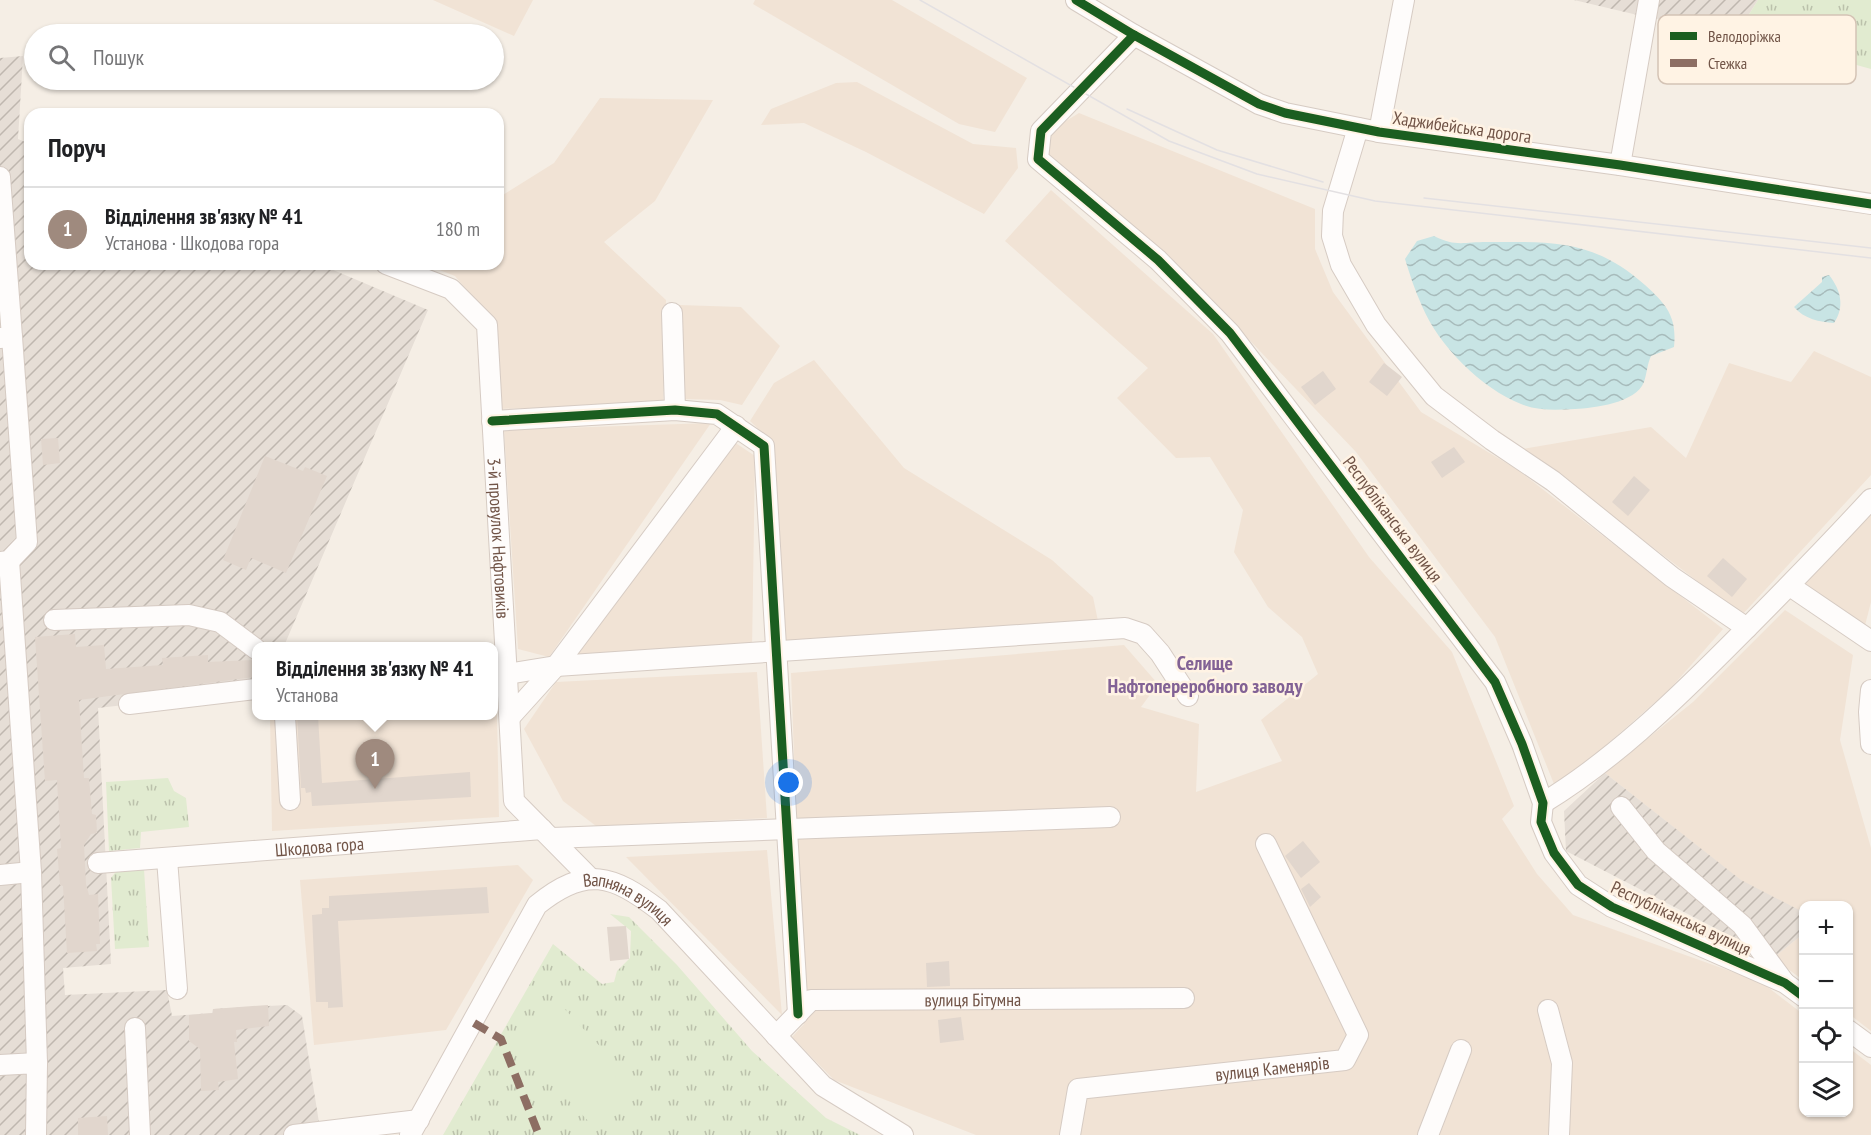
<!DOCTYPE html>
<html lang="uk">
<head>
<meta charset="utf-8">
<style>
	body { margin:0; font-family:"PT Sans Narrow",sans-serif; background:#f6f6f6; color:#202124 }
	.controls { position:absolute; right:18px; bottom:18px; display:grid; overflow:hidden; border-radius:12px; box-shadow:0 2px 4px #0004 }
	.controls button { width:54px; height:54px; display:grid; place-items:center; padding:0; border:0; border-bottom:2px solid #e0e0e0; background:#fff; color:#202124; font:30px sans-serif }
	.you { position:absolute; left:789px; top:783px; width:21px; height:21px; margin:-15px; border:4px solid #fff; border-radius:50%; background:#1a73e8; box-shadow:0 0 0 9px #1a73e833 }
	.badge { display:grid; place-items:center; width:39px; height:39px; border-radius:50%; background:#9f8a7e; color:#fff; font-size:20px; font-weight:700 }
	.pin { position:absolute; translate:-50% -50px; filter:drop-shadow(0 2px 3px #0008) }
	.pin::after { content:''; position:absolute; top:32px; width:21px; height:18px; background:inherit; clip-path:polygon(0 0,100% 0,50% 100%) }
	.popup { position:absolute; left:252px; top:642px; width:246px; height:78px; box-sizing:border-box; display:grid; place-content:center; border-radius:12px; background:#fff; filter:drop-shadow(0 2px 4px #0005); font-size:20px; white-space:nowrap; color:#757577 }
	.popup b { font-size:22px; color:#202124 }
	.popup::after { content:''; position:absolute; left:50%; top:100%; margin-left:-12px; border:12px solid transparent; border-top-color:#fff }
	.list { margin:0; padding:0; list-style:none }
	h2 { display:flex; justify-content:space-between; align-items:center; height:78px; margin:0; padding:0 24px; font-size:26px }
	h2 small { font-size:20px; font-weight:400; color:#757577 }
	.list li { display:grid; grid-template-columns:39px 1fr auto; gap:18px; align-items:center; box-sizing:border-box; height:84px; padding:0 24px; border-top:2px solid #e0e0e0 }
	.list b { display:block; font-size:22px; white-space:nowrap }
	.list p { margin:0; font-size:20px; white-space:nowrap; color:#757577 }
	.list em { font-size:20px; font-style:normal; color:#757577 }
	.icon { flex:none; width:33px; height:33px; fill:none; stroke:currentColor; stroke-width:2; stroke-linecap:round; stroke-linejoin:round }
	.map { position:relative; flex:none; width:1871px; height:1135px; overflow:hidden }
	.search { position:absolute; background:#fff; box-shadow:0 2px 4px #0004; left:24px; top:24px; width:480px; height:66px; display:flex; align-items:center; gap:15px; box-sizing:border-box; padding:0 21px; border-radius:33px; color:#757577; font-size:22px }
	.panel { position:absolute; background:#fff; box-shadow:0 2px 4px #0004; left:24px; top:108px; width:480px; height:162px; border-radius:18px }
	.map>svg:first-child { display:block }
	.residential { fill:#f1e3d5 }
	.industrial { fill:url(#industrial-furrows) }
	.grass { fill:url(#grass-tufts) }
	.pitch { fill:#e1ebd0 }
	.water { fill:url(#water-waves) }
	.building { fill:#e1d6cd }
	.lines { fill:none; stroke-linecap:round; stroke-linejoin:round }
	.minor-casing { stroke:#d6cbc3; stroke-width:22 }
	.minor { stroke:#fefcfb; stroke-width:20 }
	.tram { stroke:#e3e0e2; stroke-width:1.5 }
	.quiet { stroke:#8d6e63; stroke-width:8; stroke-dasharray:15 8; stroke-linecap:butt }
	.cycleway-casing { stroke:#fff3e4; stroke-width:13 }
	.cycleway { stroke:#1b5e20; stroke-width:9 }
	.labels { text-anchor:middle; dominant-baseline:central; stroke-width:5; stroke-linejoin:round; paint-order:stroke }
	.street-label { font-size:18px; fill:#715447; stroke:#fff3e4 }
	.neighbourhood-label { font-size:20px; font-weight:bold; fill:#826295; stroke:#fff3e4 }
	.key { fill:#fff3e4; stroke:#d4c3b5; stroke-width:1.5 }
	.key-label { font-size:16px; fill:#715447 }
</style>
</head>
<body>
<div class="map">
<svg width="1871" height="1135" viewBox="0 0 1871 1135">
	<defs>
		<pattern id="industrial-furrows" width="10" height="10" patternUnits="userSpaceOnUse" patternTransform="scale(1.5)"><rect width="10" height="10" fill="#e6ded6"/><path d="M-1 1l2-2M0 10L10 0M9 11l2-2" fill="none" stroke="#bfb7af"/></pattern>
		<pattern id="grass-tufts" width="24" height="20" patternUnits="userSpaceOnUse" patternTransform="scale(1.5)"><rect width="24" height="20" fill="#e1ebd0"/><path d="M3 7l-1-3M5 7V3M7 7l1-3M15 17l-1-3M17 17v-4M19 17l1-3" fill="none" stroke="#bbc1ab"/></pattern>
		<pattern id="water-waves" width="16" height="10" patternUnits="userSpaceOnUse" patternTransform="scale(1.5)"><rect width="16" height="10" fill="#c8e4e4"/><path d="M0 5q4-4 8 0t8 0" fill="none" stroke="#a7bbbb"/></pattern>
	</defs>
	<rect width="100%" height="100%" fill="#f5eee5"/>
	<g class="residential">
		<polygon points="433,0 533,0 514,36"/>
		<polygon points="755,0 892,0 1027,78 995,132 959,124 753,4"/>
		<polygon points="857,82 973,144 1016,148 1018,168 984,214 866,152 804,123 761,125 771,109 836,83"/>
		<polygon points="600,98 713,100 655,201 604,242 666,300 663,403 498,409 492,321 455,276 424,264 498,264 498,198 554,163"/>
		<polygon points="1079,113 1315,209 1315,249 1333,292 1421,412 1518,470 1723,629 1669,690 1556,789 1495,637 1356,452 1238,328 1044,156 1048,132"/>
		<polygon points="1051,190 1213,334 1369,557 1452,652 1514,806 1502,819 1537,874 1573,915 1761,982 1803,1014 1804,1112 1848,1112 1849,1048 1871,1065 1871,1135 976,1135 834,1080 792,1037 804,1024 791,673 1124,645 1158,684 1141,707 1199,724 1196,792 1282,761 1261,720 1318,674 1302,637 1268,607 1234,552 1243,510 1210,457 1176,458 1117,398 1148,368 1005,241"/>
		<polygon points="679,305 741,307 780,346 742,405 720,400 682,399"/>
		<polygon points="1814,351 1871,377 1871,475 1742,615 1523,449 1651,427 1686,458 1729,363 1791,382"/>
		<polygon points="814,360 904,468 1052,560 1093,597 1099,626 783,649 771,441 750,421 774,383"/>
		<polygon points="711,423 549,657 518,649 504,430"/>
		<polygon points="734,442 755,456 752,651 567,662"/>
		<polygon points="1871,512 1871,602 1862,637 1798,591"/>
		<polygon points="1785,610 1853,655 1840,740 1871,848 1871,1031 1849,1014 1848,906 1804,906 1803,913 1753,890 1605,773 1693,702"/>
		<polygon points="494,661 496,661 499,817 272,831 270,716 494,716"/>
		<polygon points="757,672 767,818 596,826 563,801 524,729 556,682"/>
		<polygon points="767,850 782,1015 626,857"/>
		<polygon points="518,865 533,880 446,1030 314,1045 300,880"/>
		<polygon points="1803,934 1803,980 1773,958"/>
	</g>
	<g class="industrial">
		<polygon points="1574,0 1758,0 1738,32 1646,17"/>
		<polygon points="23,56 18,139 30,144 30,264 319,264 428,310 284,646 256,646 256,690 98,708 111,964 63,968 65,995 167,990 172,1016 212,1013 213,1009 287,1005 302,1016 321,1135 0,1135 0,58"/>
		<polygon points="1605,773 1741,880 1803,912 1803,934 1773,958 1566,851 1564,811"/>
	</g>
	<g class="grass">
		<polygon points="1758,0 1871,0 1871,69 1738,32"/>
		<polygon points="168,778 174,791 186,798 189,827 141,832 140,848 109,851 106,782"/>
		<polygon points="118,869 144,869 149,947 115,949 111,878"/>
		<polygon points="610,914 629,917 677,965 752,1051 826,1118 860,1135 443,1135 553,944 602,984 614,982 617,971 630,958 631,931"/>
	</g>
	<polygon class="pitch" points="558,1002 631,1079 632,1084 591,1124 515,1044"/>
	<g class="water">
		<path d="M1434,236C1456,247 1463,242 1487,242C1553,242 1593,239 1645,285C1667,305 1677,317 1674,347L1651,356C1647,365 1647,373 1644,382C1636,403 1594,408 1575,409C1556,410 1538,411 1521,404C1482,389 1438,345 1422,306C1415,291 1410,275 1405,259L1417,241Z"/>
		<path d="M1829,275C1841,290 1845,307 1834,323C1820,322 1804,319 1794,307L1822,282V277Z"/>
	</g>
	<g class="building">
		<polygon points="1384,363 1402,377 1387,396 1369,382"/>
		<polygon points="1323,371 1336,389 1315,405 1301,387"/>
		<polygon points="58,438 60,463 43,465 41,439"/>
		<polygon points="1454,447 1465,462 1442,478 1431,462"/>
		<polygon points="265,456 303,471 305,467 327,476 286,573 251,558 246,570 223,560"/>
		<polygon points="1634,476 1650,490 1628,516 1612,502"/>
		<polygon points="1723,558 1747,579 1732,597 1707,576"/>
		<polygon points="75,634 76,647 104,645 106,669 163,665 162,658 208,655 208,662 253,660 254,677 79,700 84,778 89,778 92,814 96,815 97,833 91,834 84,845 86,884 89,895 98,894 100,944 96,944 97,951 67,953 63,886 60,885 57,849 61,848 57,780 45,781 35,637"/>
		<polygon points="297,716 318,716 322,783 470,772 471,797 312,806 311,792 306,793 305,788 301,788"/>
		<polygon points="1303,841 1320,862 1301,878 1285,856"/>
		<polygon points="1309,883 1321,897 1310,907 1301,889"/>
		<polygon points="487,887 489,913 338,921 343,1007 328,1008 328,1002 316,1002 312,915 322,914 322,908 329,908 329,896"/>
		<polygon points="626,926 629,959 610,961 607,927"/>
		<polygon points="949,961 950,986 927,987 926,963"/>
		<polygon points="268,1005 269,1026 236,1030 237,1042 234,1042 238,1079 218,1082 219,1090 201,1091 200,1049 189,1041 189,1015 213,1013 213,1009"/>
		<polygon points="961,1017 964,1040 940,1043 938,1020"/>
		<polygon points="107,1116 108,1135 78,1135 78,1118"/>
	</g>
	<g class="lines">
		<g class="minor-casing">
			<g id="minor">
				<polyline points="1076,0 1134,35 1259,104 1285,113 1379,132 1620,165 1871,204"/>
				<polyline points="1134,35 1041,131 1038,159 1158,260 1230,333 1495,682 1522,744 1543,803 1541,822 1554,853 1578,885 1612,907 1785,983 1804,997"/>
				<polyline points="1358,128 1333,211 1332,236 1341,265 1376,325 1434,396 1492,440 1553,481 1672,577 1747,628"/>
				<polyline points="1379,132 1404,0"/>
				<polyline points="1620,165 1649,0"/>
				<polyline points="0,177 12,337 0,338"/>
				<path id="s1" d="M386,264L451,289L487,325L514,801L590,878"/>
				<polyline points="672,313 675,410"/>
				<polyline points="492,421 675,410 717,414 764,446 798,1014"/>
				<polyline points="9,561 31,872 37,1063"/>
				<polyline points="0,562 9,561 27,542 12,337"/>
				<polyline points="1790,586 1871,641"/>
				<polyline points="54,620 189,615 220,622 256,649"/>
				<polyline points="508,674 556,666 1125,628 1143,634 1160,653 1188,696"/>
				<polyline points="1871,690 1869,712 1871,744"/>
				<polyline points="129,704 256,689"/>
				<polyline points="285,716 290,800"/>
				<polyline points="510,717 556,666 736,426"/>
				<path d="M1543,803C1612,761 1671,704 1728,647C1776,599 1824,550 1871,499"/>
				<polyline points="1621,807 1656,851 1742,925 1784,982"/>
				<polyline points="552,838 1110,817"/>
				<polyline points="167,859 177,989"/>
				<path id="s2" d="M98,863L542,829"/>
				<polyline points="0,875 31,872"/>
				<polyline points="1548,1010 1562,1063 1559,1135"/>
				<polyline points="135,1028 140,1135"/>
				<polyline points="1848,1030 1871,1047"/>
				<path id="s3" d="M776,1036L811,1000L1184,998"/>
				<polyline points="0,1065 37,1063 36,1135"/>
				<polyline points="294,1135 419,1120"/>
				<path id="s4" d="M410,1135L537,905C586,865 613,875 659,910L823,1086L903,1135"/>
				<path id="s5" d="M1070,1135L1078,1089L1345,1060L1358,1035L1266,844"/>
				<polyline points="1428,1135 1461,1050"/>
			</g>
		</g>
		<use href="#minor" class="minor"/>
		<g class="tram">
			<polyline points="920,0 1169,141 1257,174 1375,201 1871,258"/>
			<polyline points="1127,109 1217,150 1323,182"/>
			<polyline points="1424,198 1871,248"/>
		</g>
		<polyline class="quiet" points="474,1023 501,1039 539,1135"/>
		<g class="cycleway-casing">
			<g id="cycleway">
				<polyline points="1076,0 1134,35 1259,104 1285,113 1379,132 1620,165 1871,204"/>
				<polyline points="1134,35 1041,131 1038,159 1158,260 1230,333 1495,682 1522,744 1543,803 1541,822 1554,853 1578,885 1612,907 1785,983 1804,997"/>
				<polyline points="492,421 675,410 717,414 764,446 798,1014"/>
			</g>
		</g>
		<use href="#cycleway" class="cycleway"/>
	</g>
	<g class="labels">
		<g class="street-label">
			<text transform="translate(1462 127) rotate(8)">Хаджибейська дорога</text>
			<text transform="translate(1393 519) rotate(53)">Республіканська вулиця</text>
			<text stroke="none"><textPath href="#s1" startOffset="334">3-й провулок Нафтовиків</textPath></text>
			<text stroke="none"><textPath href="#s2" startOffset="222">Шкодова гора</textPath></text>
			<text stroke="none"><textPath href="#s4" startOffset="366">Вапняна вулиця</textPath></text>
			<text transform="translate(1681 918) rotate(25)">Республіканська вулиця</text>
			<text stroke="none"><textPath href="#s3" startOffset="212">вулиця Бітумна</textPath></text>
			<text stroke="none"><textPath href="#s5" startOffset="242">вулиця Каменярів</textPath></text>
		</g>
		<g class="neighbourhood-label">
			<text x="1205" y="663">Селище<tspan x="1205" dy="23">Нафтопереробного заводу</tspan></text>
		</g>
	</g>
	<rect x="1658" y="15" width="198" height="69" rx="9" class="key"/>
	<rect x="1670" y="32" width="27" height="8" fill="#1b5e20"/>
	<rect x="1670" y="59" width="27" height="8" fill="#8d6e63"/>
	<g class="key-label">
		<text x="1708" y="42">Велодоріжка</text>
		<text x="1708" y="69">Стежка</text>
	</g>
</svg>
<div class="controls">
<button>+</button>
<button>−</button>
<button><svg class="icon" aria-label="locate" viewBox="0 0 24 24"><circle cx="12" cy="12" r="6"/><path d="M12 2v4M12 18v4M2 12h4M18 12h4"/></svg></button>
<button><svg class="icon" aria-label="layers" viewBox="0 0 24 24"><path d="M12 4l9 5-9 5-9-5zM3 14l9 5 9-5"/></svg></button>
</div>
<div class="you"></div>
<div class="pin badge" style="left:375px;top:789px">1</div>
<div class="popup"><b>Відділення зв'язку № 41</b>Установа</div>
<div class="search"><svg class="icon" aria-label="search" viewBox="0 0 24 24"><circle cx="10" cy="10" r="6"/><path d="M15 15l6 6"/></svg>Пошук</div>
<section class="panel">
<h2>Поруч<small></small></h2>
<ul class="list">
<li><span class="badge">1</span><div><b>Відділення зв'язку № 41</b><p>Установа · Шкодова гора</p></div><em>180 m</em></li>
</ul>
</section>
</div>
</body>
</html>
